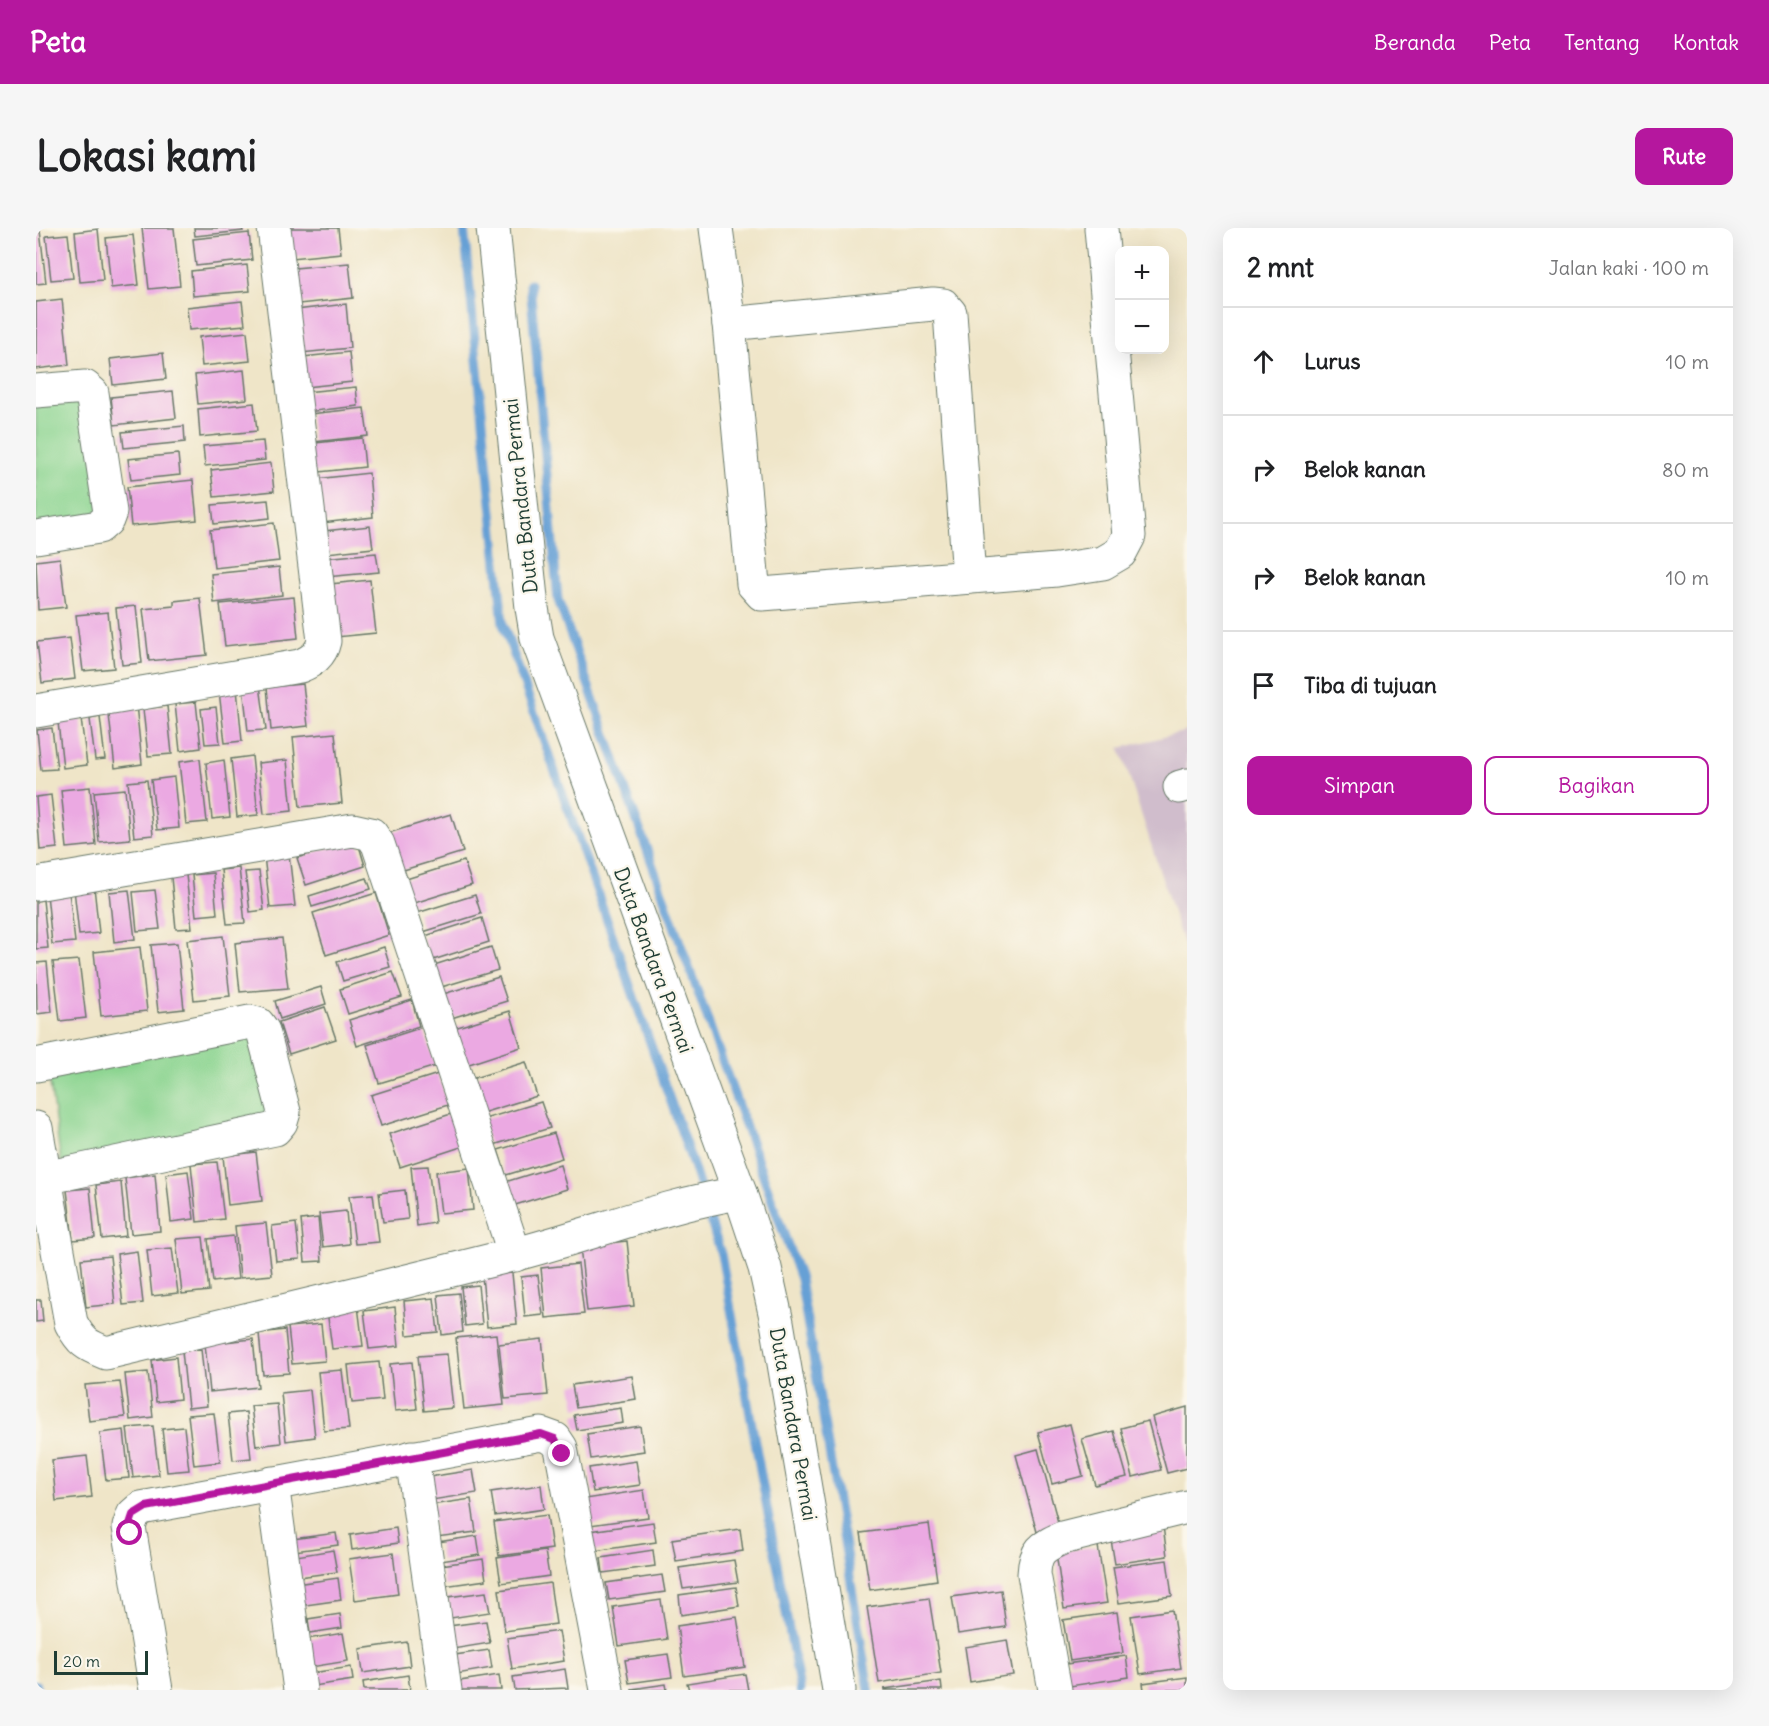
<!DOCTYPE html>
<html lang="id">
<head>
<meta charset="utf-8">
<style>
	body { margin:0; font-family:Delius,sans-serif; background:#f6f6f6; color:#202124 }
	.controls { position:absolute; right:18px; top:18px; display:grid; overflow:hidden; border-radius:12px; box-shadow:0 6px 24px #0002 }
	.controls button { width:54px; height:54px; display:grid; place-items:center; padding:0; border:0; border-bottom:2px solid #e0e0e0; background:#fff; color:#202124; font:30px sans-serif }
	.scale { position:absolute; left:18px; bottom:15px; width:94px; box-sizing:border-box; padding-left:6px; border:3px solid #1f3d34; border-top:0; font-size:16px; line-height:21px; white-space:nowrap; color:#1f3d34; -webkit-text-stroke:4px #fbf7ec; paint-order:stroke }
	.stop { position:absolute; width:18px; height:18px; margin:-14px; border:4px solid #b5179e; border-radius:50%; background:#fff }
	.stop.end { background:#b5179e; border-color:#fff; box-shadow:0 2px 6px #0008 }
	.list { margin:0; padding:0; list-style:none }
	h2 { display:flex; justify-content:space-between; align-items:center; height:78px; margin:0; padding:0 24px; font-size:26px }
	h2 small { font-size:20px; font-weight:400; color:#757577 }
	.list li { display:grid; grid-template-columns:39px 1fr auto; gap:18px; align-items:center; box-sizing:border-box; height:108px; padding:0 24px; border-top:2px solid #e0e0e0 }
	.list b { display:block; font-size:22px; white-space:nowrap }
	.list em { font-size:20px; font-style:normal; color:#757577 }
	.actions { display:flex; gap:12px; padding:18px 24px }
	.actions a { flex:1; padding:14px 0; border:2px solid #b5179e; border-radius:12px; text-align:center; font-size:21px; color:#b5179e }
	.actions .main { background:#b5179e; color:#fff }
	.icon { flex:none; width:33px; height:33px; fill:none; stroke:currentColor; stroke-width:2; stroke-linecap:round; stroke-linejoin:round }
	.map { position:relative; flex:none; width:1151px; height:1462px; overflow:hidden; border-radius:12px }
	header { display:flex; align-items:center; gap:36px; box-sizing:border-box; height:84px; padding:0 30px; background:#b5179e; color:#fff }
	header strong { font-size:28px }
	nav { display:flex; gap:33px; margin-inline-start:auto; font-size:21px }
	.intro { display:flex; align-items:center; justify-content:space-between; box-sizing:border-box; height:144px; padding:0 36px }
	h1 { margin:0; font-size:42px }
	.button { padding:15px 27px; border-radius:12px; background:#b5179e; color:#fff; font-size:21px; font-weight:700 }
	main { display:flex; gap:36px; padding:0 36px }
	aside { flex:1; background:#fff; border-radius:12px; box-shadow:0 6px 24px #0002 }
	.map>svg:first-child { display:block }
	.industrial { fill:#d0bdcc }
	.green { fill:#8bd490; stroke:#558862; stroke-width:1.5 }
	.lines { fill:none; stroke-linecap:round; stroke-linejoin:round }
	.stream { stroke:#66a0d5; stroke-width:9 }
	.building { fill:#eba9e2 }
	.street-casing { stroke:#687868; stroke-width:35 }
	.street { stroke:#fff; stroke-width:33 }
	.route { stroke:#b5179e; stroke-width:8 }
	.labels { text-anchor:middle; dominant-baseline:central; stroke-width:4.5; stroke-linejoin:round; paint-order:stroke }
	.street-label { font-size:20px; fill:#1f3d34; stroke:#fbf7ec }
</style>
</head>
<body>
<header>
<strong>Peta</strong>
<nav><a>Beranda</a><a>Peta</a><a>Tentang</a><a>Kontak</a></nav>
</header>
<div class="intro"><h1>Lokasi kami</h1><a class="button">Rute</a></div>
<main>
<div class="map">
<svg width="1151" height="1462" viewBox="0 0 1151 1462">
	<rect width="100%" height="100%" fill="#fbf7ec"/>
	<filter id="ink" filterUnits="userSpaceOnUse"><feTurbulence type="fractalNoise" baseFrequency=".0167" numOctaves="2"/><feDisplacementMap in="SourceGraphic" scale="12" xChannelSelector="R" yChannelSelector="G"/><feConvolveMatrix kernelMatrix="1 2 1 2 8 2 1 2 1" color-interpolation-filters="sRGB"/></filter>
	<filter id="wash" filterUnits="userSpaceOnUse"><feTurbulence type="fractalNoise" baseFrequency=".008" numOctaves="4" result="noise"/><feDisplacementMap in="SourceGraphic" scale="24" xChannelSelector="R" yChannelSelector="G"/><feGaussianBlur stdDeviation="1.35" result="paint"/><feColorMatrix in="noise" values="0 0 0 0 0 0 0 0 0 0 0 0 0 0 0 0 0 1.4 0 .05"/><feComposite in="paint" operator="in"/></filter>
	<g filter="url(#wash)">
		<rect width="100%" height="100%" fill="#efe5c8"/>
		<polygon class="industrial" points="1151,503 1151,728 1084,520"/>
		<g class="green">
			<polygon points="50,163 66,289 0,298 0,170"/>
			<polygon points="224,805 240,895 25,934 12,841"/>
		</g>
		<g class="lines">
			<g class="stream">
				<polyline points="428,0 467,396 656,934 685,1026 764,1462"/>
				<polyline points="494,56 522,372 764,1051 833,1462"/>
				<polyline points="0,1457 1,1462"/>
			</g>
		</g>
		<g id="blocks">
			<g class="building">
				<polygon points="106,0 138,0 144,58 113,61"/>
				<polygon points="158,0 206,0 207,3 159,8"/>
				<polygon points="253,0 302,0 305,25 256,30"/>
				<polygon points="62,1 67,52 44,54 39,4"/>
				<polygon points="4,2 10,55 0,56 0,3"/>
				<polygon points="213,5 216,32 160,38 157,11"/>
				<polygon points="32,6 37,50 15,52 10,8"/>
				<polygon points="97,7 103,57 75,60 70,10"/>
				<polygon points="313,35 317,70 263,76 259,40"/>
				<polygon points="211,37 214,63 157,68 155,43"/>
				<polygon points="26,71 33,137 0,141 0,74"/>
				<polygon points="206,73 209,97 153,102 151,79"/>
				<polygon points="310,76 314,120 265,125 260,82"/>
				<polygon points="211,104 214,133 166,138 163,109"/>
				<polygon points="313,124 316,154 270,159 267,129"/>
				<polygon points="127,125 130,151 77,157 74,131"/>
				<polygon points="208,142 211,171 162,176 159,147"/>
				<polygon points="320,159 322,178 270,184 269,164"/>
				<polygon points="137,163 140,190 78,197 75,169"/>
				<polygon points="218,175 221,203 164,209 162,181"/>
				<polygon points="328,180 332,208 277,214 274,186"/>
				<polygon points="148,198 149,214 88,220 86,204"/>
				<polygon points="326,210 329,239 274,245 270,216"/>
				<polygon points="227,213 229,232 169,238 167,218"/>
				<polygon points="142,226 144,247 95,252 92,231"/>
				<polygon points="235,235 238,263 178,269 175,242"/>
				<polygon points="333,245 337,289 286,295 280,251"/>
				<polygon points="157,252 161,292 95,298 91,259"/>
				<polygon points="232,272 234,290 178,296 176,277"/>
				<polygon points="238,295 243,333 178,340 174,302"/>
				<polygon points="334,298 337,320 291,325 288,303"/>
				<polygon points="340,325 343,344 290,349 288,330"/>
				<polygon points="24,330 30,379 2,382 0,333"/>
				<polygon points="243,339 246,367 178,375 175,346"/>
				<polygon points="334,352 340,405 290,410 284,357"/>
				<polygon points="258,369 262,410 189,418 184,376"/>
				<polygon points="164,370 171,427 113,433 107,381 138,378 138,373"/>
				<polygon points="100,378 106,435 86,437 80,380"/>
				<polygon points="72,384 78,440 47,443 40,387"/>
				<polygon points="34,410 39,451 6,455 1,414"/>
				<polygon points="267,456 272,498 235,502 231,459"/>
				<polygon points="224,457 230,502 212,503 207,459"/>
				<polygon points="201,461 206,513 189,515 183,463"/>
				<polygon points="160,474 165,520 144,523 139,476"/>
				<polygon points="100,476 106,536 79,540 72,478"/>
				<polygon points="131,478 136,526 112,528 107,481"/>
				<polygon points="180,479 184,515 169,516 165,481"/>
				<polygon points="64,489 69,531 59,532 54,491"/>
				<polygon points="45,491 51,537 27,540 22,494"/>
				<polygon points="16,500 21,541 5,542 1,502"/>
				<polygon points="299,505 306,575 264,579 257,509"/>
				<polygon points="216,528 222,587 201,589 195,531"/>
				<polygon points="164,531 171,594 150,596 143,534"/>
				<polygon points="188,532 194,589 176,591 170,535"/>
				<polygon points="251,532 256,583 228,586 222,535"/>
				<polygon points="138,549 143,600 121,602 115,552"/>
				<polygon points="111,552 117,607 98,609 92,554"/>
				<polygon points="54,559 60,617 31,620 25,562"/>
				<polygon points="89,561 94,611 63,614 58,564"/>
				<polygon points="15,567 21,620 4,622 0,569"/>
				<polygon points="415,586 427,624 361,644 349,606"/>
				<polygon points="321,611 329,638 270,657 261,630"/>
				<polygon points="253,626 259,678 234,680 228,628"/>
				<polygon points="428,633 436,657 375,676 367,652"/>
				<polygon points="149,638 156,700 140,701 134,639"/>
				<polygon points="203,640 209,695 191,696 185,642"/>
				<polygon points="223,643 228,682 214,684 209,644"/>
				<polygon points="177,645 181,686 160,688 156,647"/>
				<polygon points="331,650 335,661 276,679 273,668"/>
				<polygon points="58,659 63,705 43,707 38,661"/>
				<polygon points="93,662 99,711 78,714 73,664"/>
				<polygon points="119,662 124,701 101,703 97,664"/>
				<polygon points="33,664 39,714 16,716 11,666"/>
				<polygon points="340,665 353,707 290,727 277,685"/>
				<polygon points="439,667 445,686 387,704 381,685"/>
				<polygon points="7,672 12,720 0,721 0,673"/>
				<polygon points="446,690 453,714 394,733 386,709"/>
				<polygon points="187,708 194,768 158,772 151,712"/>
				<polygon points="246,710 252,760 204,764 199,715"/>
				<polygon points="141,715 148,781 122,784 115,717"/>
				<polygon points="104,719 111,783 65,788 58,724"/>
				<polygon points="348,719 354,739 307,753 301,734"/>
				<polygon points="455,719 462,742 402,760 395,738"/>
				<polygon points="43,732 50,790 24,793 17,734"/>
				<polygon points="11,734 16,784 1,786 0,735"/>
				<polygon points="357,744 366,769 312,786 304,761"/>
				<polygon points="463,749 471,773 412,791 404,767"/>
				<polygon points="285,759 290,776 244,791 239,773"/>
				<polygon points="376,772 383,798 321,818 313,792"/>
				<polygon points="289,779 300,811 253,826 243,794"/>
				<polygon points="474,783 485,819 427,838 415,801"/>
				<polygon points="387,799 400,838 343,855 331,817"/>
				<polygon points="490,834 501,868 446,885 435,851"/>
				<polygon points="402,846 412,877 345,898 335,867"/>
				<polygon points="505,874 514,900 454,918 445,892"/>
				<polygon points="418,885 428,918 364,939 353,906"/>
				<polygon points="518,905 526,930 470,947 462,922"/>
				<polygon points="220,924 226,973 192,977 187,928"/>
				<polygon points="181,934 188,991 161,994 155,936"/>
				<polygon points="524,937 531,961 476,978 469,954"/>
				<polygon points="392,938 399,995 381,998 375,939"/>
				<polygon points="433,940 437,982 405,985 400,944"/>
				<polygon points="152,943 158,991 135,994 130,946"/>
				<polygon points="119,946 124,1003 95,1006 89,950"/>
				<polygon points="85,954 90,1008 66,1011 60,957"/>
				<polygon points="54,960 59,1010 37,1012 31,962"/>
				<polygon points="369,962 372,991 347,994 343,965"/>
				<polygon points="337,966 343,1014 319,1016 313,968"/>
				<polygon points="310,983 313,1016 287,1019 283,986"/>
				<polygon points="282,990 286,1033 269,1034 265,992"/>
				<polygon points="230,995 236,1047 204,1050 199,998"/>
				<polygon points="260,995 264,1031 240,1033 236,998"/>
				<polygon points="197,1008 202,1051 177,1054 172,1011"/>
				<polygon points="167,1009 173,1063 146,1066 140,1011"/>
				<polygon points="591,1013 598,1078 551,1083 544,1018"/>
				<polygon points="136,1020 142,1065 116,1068 111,1022"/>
				<polygon points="101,1023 107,1075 87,1077 81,1026"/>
				<polygon points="74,1028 79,1076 50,1079 45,1031"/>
				<polygon points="542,1036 548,1086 510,1090 505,1040"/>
				<polygon points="476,1045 481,1096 451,1099 446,1048"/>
				<polygon points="502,1047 507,1087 489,1089 485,1049"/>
				<polygon points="442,1057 446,1096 429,1098 425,1059"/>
				<polygon points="423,1065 427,1104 406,1107 402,1067"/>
				<polygon points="398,1070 402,1104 371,1107 368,1073"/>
				<polygon points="0,1072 5,1072 7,1093 0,1094"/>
				<polygon points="322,1078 327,1118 296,1121 291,1082"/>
				<polygon points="359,1079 363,1118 333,1121 328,1083"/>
				<polygon points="285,1096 289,1133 256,1136 252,1099"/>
				<polygon points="249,1102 253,1145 227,1147 223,1105"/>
				<polygon points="460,1106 468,1177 428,1181 420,1110"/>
				<polygon points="217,1111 222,1159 174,1164 169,1116"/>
				<polygon points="506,1111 512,1167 469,1171 463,1116"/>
				<polygon points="165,1121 171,1178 152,1180 146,1123"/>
				<polygon points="411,1126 417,1180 388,1183 382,1128"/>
				<polygon points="140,1129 144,1171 120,1174 116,1132"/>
				<polygon points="343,1134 347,1172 316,1175 312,1137"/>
				<polygon points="376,1134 381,1181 359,1183 354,1136"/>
				<polygon points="306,1142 313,1201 288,1203 282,1144"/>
				<polygon points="112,1144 117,1189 94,1192 89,1146"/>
				<polygon points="596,1148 600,1171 540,1180 536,1157"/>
				<polygon points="84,1154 89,1189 53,1193 49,1157"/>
				<polygon points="274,1162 279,1209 250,1213 245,1165"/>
				<polygon points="241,1176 245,1215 220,1218 215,1178"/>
				<polygon points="1151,1179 1151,1240 1131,1245 1116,1189"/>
				<polygon points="585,1180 587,1195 541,1202 538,1187"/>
				<polygon points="210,1184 215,1230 197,1232 192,1186"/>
				<polygon points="178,1185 184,1234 158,1237 152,1187"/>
				<polygon points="1112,1193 1125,1242 1097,1249 1085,1200"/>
				<polygon points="1034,1196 1047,1248 1016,1256 1002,1204"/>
				<polygon points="117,1198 123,1247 97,1250 91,1200"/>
				<polygon points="604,1198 608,1223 555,1231 551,1206"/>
				<polygon points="148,1199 153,1242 131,1244 126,1201"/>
				<polygon points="88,1202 93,1250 70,1252 64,1205"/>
				<polygon points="1078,1203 1091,1249 1059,1257 1046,1211"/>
				<polygon points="1002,1221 1023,1298 1001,1304 980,1227"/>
				<polygon points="51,1228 56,1269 20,1273 16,1232"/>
				<polygon points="600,1233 604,1257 557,1264 553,1240"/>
				<polygon points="437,1242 441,1265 396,1272 393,1249"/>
				<polygon points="505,1257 508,1281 459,1288 455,1264"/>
				<polygon points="608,1262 612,1289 547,1298 543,1272"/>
				<polygon points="435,1271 440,1304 400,1309 395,1277"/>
				<polygon points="511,1287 516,1321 463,1328 458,1294"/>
				<polygon points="617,1294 620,1314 558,1323 554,1303"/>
				<polygon points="893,1296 901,1352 834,1362 825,1305"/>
				<polygon points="1127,1298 1131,1328 1079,1336 1074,1306"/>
				<polygon points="360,1300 362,1315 316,1322 314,1307"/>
				<polygon points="704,1301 707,1323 640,1333 636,1311"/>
				<polygon points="300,1305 302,1317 259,1323 257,1311"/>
				<polygon points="441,1308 444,1327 405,1333 402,1314"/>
				<polygon points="1062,1318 1071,1375 1028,1381 1020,1324"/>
				<polygon points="297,1322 301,1344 263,1349 260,1328"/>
				<polygon points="617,1322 619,1338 567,1345 565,1330"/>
				<polygon points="509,1323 513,1348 465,1355 461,1330"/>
				<polygon points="357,1325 362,1366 319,1372 313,1331"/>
				<polygon points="447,1331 450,1352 408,1358 405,1337"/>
				<polygon points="698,1332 702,1354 647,1361 643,1340"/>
				<polygon points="1131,1332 1136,1368 1083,1375 1077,1339"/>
				<polygon points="626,1347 629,1364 573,1372 570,1355"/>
				<polygon points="302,1350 305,1372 263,1378 260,1356"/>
				<polygon points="514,1355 520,1396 469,1403 463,1362"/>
				<polygon points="700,1359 703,1378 645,1387 643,1367"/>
				<polygon points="965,1362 970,1399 922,1406 916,1369"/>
				<polygon points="450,1364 454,1384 415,1390 412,1369"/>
				<polygon points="893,1370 905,1445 843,1455 831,1379"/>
				<polygon points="625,1372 631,1411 583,1418 577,1379"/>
				<polygon points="1136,1382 1145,1440 1104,1446 1095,1388"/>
				<polygon points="1081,1384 1087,1425 1034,1433 1027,1392"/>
				<polygon points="304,1386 306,1400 274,1405 272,1391"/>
				<polygon points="701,1389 709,1439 648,1448 641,1398"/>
				<polygon points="450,1393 454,1415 417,1421 413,1398"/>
				<polygon points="523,1403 528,1433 476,1441 471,1410"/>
				<polygon points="307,1405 312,1433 275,1439 271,1411"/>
				<polygon points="971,1412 977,1447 934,1454 929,1419"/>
				<polygon points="371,1414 374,1438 327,1445 324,1421"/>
				<polygon points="453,1422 456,1440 421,1446 419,1427"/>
				<polygon points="632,1426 636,1449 593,1455 589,1432"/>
				<polygon points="1090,1428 1093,1449 1034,1458 1030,1436"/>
				<polygon points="315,1439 317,1452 271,1459 269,1446"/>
				<polygon points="529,1441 532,1460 479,1462 477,1449"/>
				<polygon points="709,1446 712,1462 653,1462 651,1455"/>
				<polygon points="372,1447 374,1462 328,1462 327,1454"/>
				<polygon points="463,1447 465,1462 425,1462 424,1453"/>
				<polygon points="1151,1449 1151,1462 1108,1462 1107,1455"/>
				<polygon points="905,1453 906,1462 848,1462 848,1461"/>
				<polygon points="630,1456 631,1462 596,1462 596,1461"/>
			</g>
		</g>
	</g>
	<g filter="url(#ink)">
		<use href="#blocks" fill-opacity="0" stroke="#687868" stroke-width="1.5"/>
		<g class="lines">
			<g class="street-casing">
				<g id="street">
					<polyline points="457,0 496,380 501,410 704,965 729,1040 741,1094 803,1462"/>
					<polyline points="680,0 693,96 717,356 726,366 1021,342 1067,335 1084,325 1093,308 1065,0"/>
					<polyline points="693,96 897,76 907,77 914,85 933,349"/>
					<polyline points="0,163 49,159 56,165 74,284 71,292 63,299 0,309"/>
					<path d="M0,483L264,438C276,433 285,427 288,413L238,0"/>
					<polyline points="1144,559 1151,557"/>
					<polyline points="0,656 317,602 335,606 342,616 479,1027"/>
					<polyline points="0,837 214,794 222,796 227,803 248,884 245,894 239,901 9,950"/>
					<path d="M0,900L35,1095C45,1114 50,1117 70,1125C206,1093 341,1061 476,1027C552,1008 627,977 704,965"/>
					<polyline points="376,1229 409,1462"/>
					<polyline points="236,1255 264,1462"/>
					<polyline points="120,1462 93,1299 97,1287 105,1280 505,1206 519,1211 525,1220 571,1462"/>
					<path d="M1019,1462L998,1346C999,1323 1006,1319 1026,1310L1151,1279"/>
				</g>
			</g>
			<use href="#street" class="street"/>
		</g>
	</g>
	<g class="lines" filter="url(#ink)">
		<polyline class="route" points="94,1305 93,1299 97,1287 110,1279 505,1206 519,1211 526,1226"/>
	</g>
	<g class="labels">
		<g class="street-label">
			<text transform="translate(484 268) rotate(-96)">Duta Bandara Permai</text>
			<text transform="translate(618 732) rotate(70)">Duta Bandara Permai</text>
			<text transform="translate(758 1196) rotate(80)">Duta Bandara Permai</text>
		</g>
	</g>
</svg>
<div class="controls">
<button>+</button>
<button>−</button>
</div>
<div class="scale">20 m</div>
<div class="stop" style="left:94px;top:1305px"></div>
<div class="stop end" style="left:526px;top:1226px"></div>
</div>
<aside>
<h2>2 mnt<small>Jalan kaki · 100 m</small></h2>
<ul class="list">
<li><svg class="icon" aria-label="ahead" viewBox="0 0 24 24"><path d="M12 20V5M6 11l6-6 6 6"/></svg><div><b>Lurus</b></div><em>10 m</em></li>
<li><svg class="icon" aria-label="right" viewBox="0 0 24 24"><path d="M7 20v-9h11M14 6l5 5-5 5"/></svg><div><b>Belok kanan</b></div><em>80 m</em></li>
<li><svg class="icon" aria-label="right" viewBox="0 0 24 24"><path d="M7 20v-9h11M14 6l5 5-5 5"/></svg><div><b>Belok kanan</b></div><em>10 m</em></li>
<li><svg class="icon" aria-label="arrive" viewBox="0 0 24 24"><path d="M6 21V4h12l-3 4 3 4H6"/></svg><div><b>Tiba di tujuan</b></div></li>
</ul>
<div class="actions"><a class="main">Simpan</a><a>Bagikan</a></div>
</aside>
</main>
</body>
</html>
